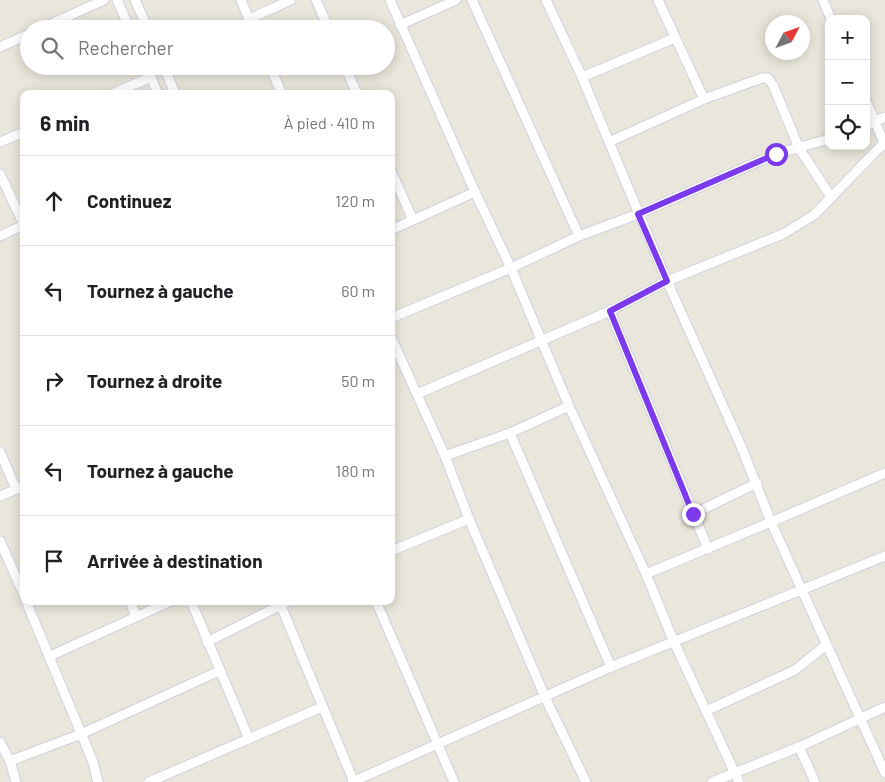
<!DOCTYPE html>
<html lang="fr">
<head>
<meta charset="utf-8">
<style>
	body { margin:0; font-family:Barlow,sans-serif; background:#f6f6f6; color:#202124 }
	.controls { position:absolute; right:15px; top:15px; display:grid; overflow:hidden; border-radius:10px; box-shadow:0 2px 12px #0003 }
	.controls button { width:45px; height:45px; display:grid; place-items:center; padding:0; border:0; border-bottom:1px solid #e0e0e0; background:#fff; color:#202124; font:25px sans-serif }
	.compass { position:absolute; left:765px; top:15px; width:45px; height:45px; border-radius:50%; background:#fff; box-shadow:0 2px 12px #0003; rotate:49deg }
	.stop { position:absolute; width:15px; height:15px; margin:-11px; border:4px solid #7c3aed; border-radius:50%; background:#fff }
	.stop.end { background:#7c3aed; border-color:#fff; box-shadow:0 1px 5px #0008 }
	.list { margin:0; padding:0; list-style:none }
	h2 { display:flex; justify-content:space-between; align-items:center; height:65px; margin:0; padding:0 20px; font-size:21px }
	h2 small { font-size:16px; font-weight:400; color:#757577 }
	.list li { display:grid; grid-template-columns:32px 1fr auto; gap:15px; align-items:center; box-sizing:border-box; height:90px; padding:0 20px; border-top:1px solid #e0e0e0 }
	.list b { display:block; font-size:19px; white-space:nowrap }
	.list em { font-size:16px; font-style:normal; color:#757577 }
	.icon { flex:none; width:28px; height:28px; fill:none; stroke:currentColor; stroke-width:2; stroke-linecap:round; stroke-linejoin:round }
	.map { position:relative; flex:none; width:885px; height:782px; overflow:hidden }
	.search { position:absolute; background:#fff; box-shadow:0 2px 12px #0003; left:20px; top:20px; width:375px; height:55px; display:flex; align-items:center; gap:12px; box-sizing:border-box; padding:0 18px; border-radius:28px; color:#757577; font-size:19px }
	.panel { position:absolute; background:#fff; box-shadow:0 2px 12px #0003; left:20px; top:90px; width:375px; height:515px; border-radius:10px }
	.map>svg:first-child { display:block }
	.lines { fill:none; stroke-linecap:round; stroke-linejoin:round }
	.minor-casing { stroke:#d0d0e0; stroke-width:11 }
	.minor { stroke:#fff; stroke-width:9 }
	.route { stroke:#7c3aed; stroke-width:6 }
</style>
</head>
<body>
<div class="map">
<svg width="885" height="782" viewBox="0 0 885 782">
	<rect width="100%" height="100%" fill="#e9e6db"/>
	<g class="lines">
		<g class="minor-casing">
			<g id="minor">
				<polyline points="117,0 130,29"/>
				<polyline points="135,0 148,29"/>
				<polyline points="241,0 253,29"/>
				<polyline points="316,0 329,29"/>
				<polyline points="390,0 475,192 511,268 569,406 646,574 674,642 739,782"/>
				<polyline points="472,0 579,236"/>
				<polyline points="546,0 582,77 667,281 741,446 771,522 885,773"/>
				<polyline points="658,0 704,99"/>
				<polyline points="823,0 831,19"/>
				<polyline points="249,19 291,0"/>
				<polyline points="400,25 456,0"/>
				<polyline points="40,29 104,0"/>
				<polyline points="0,47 29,34"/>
				<polyline points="146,66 158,94"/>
				<polyline points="164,66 175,94"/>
				<polyline points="270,66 282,94"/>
				<polyline points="345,66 357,94"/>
				<polyline points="582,77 675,38"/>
				<polyline points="112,94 151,77"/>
				<polyline points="866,101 885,145"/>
				<polyline points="866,125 885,117"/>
				<polyline points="0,142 24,132"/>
				<polyline points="609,142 704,99 762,78 768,78 773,85 799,148 831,197"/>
				<polyline points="391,171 413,220"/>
				<polyline points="0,174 24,225"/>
				<polyline points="391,230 475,192"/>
				<polyline points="0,236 24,225"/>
				<polyline points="610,311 708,549"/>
				<polyline points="391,318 511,268 579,236 638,214 776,154 829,139"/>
				<polyline points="391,337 445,456 469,519 545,697 586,782"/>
				<polyline points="417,394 610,311 667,281 783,234 814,215 884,143"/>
				<polyline points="510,433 611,667"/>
				<polyline points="0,452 16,489"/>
				<polyline points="445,456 510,433 569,406"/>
				<polyline points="0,496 24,486"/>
				<polyline points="693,514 757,483"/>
				<polyline points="0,541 24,595"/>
				<polyline points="391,551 469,519"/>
				<polyline points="646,574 771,522 885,473"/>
				<polyline points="26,601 93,762 98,782"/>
				<polyline points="130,601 136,616"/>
				<polyline points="191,601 249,739"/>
				<polyline points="279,601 354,782"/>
				<polyline points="376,601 454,782"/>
				<polyline points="207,642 289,601"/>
				<polyline points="50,656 171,601"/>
				<polyline points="706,711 795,670 826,645"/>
				<polyline points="0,742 10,761 16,782"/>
				<polyline points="799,747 815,782"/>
				<polyline points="10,761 81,734 219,671"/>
				<polyline points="149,782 322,707"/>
				<polyline points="352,782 611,667 885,556"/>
				<polyline points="712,782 799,747 885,707"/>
			</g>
		</g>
		<use href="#minor" class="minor"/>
	</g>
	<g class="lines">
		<polyline class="route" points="693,514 610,311 667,281 638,214 776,154"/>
	</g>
</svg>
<div class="controls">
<button>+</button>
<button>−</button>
<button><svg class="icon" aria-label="locate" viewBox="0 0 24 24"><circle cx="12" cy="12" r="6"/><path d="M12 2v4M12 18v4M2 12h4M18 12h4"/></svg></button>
</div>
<svg class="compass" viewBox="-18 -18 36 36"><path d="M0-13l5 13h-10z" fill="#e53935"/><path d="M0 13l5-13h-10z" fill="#757577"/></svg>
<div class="stop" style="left:776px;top:154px"></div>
<div class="stop end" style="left:693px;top:514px"></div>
<div class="search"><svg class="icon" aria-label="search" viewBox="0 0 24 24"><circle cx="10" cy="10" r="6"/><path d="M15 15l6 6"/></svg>Rechercher</div>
<section class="panel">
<h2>6 min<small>À pied · 410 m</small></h2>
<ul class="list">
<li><svg class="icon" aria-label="ahead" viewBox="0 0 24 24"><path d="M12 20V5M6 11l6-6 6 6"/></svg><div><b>Continuez</b></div><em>120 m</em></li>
<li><svg class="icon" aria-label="left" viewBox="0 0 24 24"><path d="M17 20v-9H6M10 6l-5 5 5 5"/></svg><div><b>Tournez à gauche</b></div><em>60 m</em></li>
<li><svg class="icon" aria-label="right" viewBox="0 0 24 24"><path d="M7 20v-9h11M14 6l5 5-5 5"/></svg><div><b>Tournez à droite</b></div><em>50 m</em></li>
<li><svg class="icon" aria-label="left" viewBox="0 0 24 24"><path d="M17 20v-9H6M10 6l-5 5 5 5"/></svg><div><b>Tournez à gauche</b></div><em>180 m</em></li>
<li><svg class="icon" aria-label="arrive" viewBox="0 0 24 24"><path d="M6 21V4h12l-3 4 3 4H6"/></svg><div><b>Arrivée à destination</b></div></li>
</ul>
</section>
</div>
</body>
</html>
